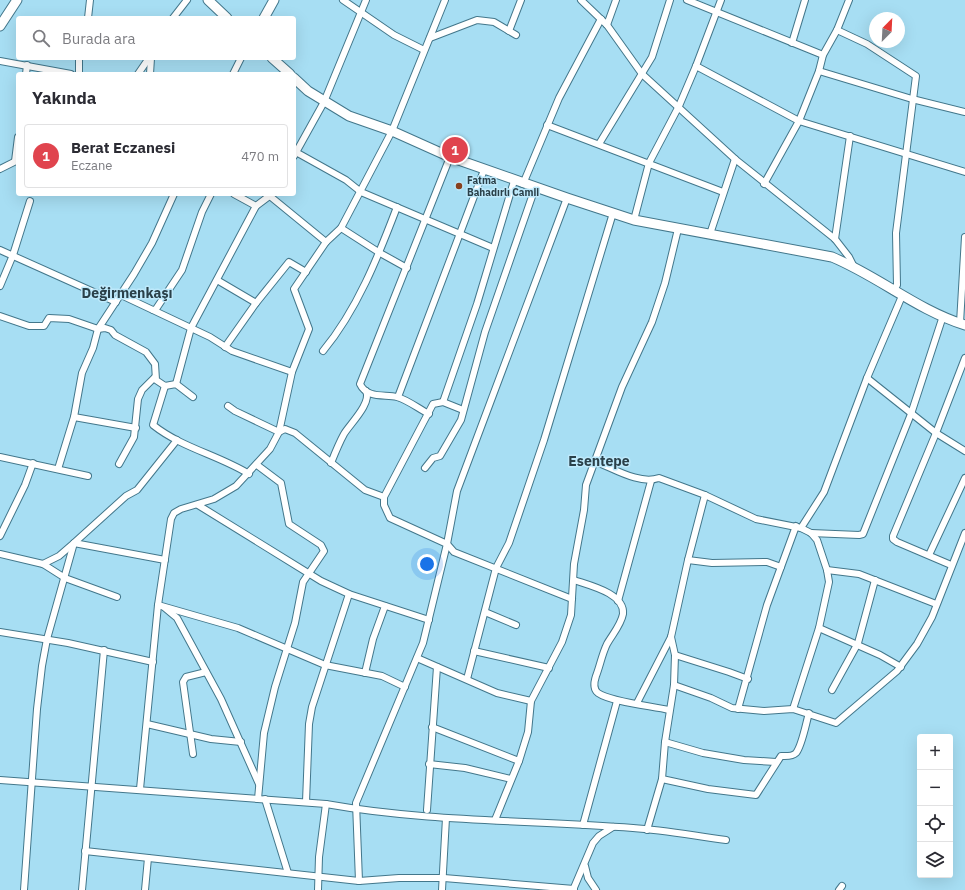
<!DOCTYPE html>
<html lang="tr">
<head>
<meta charset="utf-8">
<style>
	body { margin:0; font-family:"IBM Plex Sans",sans-serif; background:#f7f7f7; color:#2b2b33 }
	.controls { position:absolute; right:12px; bottom:12px; display:grid; overflow:hidden; border-radius:4px; box-shadow:0 4px 16px #0002 }
	.controls button { width:36px; height:36px; display:grid; place-items:center; padding:0; border:0; border-bottom:1px solid #e1e1e2; background:#fff; color:#2b2b33; font:20px sans-serif }
	.compass { position:absolute; left:869px; top:12px; width:36px; height:36px; border-radius:50%; background:#fff; box-shadow:0 4px 16px #0002; rotate:24deg }
	.you { position:absolute; left:427px; top:564px; width:14px; height:14px; margin:-10px; border:3px solid #fff; border-radius:50%; background:#1a73e8; box-shadow:0 0 0 6px #1a73e833 }
	.badge { display:grid; place-items:center; width:26px; height:26px; border-radius:50%; background:#0f766e; color:#fff; font-size:13px; font-weight:700 }
	.pin { position:absolute; translate:-50% -50%; border:2px solid #fff; box-shadow:0 1px 4px #0006 }
	.list { margin:0; padding:0; list-style:none }
	h2 { display:flex; justify-content:space-between; align-items:center; height:52px; margin:0; padding:0 16px; font-size:17px }
	h2 small { font-size:13px; font-weight:400; color:#7c7c81 }
	.list li { display:grid; grid-template-columns:26px 1fr auto; gap:12px; align-items:center; box-sizing:border-box; height:64px; margin:0 8px 8px; padding:0 8px; border:1px solid #e1e1e2; border-radius:4px }
	.list b { display:block; font-size:15px; white-space:nowrap }
	.list p { margin:0; font-size:13px; white-space:nowrap; color:#7c7c81 }
	.list em { font-size:13px; font-style:normal; color:#7c7c81 }
	.icon { flex:none; width:22px; height:22px; fill:none; stroke:currentColor; stroke-width:2; stroke-linecap:round; stroke-linejoin:round }
	.map { position:relative; flex:none; width:965px; height:890px; overflow:hidden }
	.search { position:absolute; background:#fff; box-shadow:0 4px 16px #0002; left:16px; top:16px; width:280px; height:44px; display:flex; align-items:center; gap:10px; box-sizing:border-box; padding:0 14px; border-radius:4px; color:#7c7c81; font-size:15px }
	.panel { position:absolute; background:#fff; box-shadow:0 4px 16px #0002; left:16px; top:72px; width:280px; height:124px; border-radius:4px }
	.map>svg:first-child { display:block }
	.lines { fill:none; stroke-linecap:round; stroke-linejoin:round }
	.street-casing { stroke:#43778b; stroke-width:8 }
	.secondary-casing { stroke:#43778b; stroke-width:11 }
	.street { stroke:#fff; stroke-width:6 }
	.secondary { stroke:#fff; stroke-width:9 }
	.poi-dot { fill:#87401e; stroke:#bee9fb; stroke-width:1.5 }
	.labels { text-anchor:middle; dominant-baseline:central; stroke-width:3; stroke-linejoin:round; paint-order:stroke }
	.poi-label { font-size:10px; font-weight:bold; fill:#2a4049; stroke:#bee9fb; text-anchor:start }
	.district-label { font-size:14px; font-weight:bold; fill:#2a4049; stroke:#bee9fb }
</style>
</head>
<body>
<div class="map">
<svg width="965" height="890" viewBox="0 0 965 890">
	<rect width="100%" height="100%" fill="#a7def3"/>
	<g class="lines">
		<g class="street-casing">
			<g id="street">
				<polyline points="343,0 394,35 424,50"/>
				<polyline points="581,0 607,25 642,74 735,159 835,239 849,257 853,265"/>
				<polyline points="687,0 823,55"/>
				<polyline points="88,18 90,0"/>
				<polyline points="173,18 187,0"/>
				<polyline points="607,25 616,0"/>
				<polyline points="837,30 867,44 916,76 896,233 897,285 893,291"/>
				<polyline points="509,31 521,0"/>
				<polyline points="430,38 477,20 494,22 516,35"/>
				<polyline points="792,43 805,0"/>
				<polyline points="79,58 79,74"/>
				<polyline points="0,61 71,74"/>
				<polyline points="696,66 799,121 965,172"/>
				<polyline points="819,71 912,99 965,112"/>
				<polyline points="26,74 27,65"/>
				<polyline points="138,74 149,58"/>
				<polyline points="150,74 151,58"/>
				<polyline points="233,74 241,58"/>
				<polyline points="547,125 723,192"/>
				<polyline points="599,144 652,57 670,0"/>
				<polyline points="294,151 346,180 361,192 493,248"/>
				<polyline points="294,156 324,102 366,0"/>
				<polyline points="15,161 18,137"/>
				<polyline points="0,169 18,160"/>
				<polyline points="523,184 559,98 601,19"/>
				<polyline points="764,184 799,121 819,71 823,55 837,30 849,0"/>
				<polyline points="234,194 256,206 272,194"/>
				<polyline points="271,197 326,242 341,228 392,131 445,0"/>
				<polyline points="634,220 649,163 679,106 696,66 721,0"/>
				<polyline points="341,228 380,253 407,268"/>
				<polyline points="710,234 735,159"/>
				<polyline points="835,239 850,136"/>
				<polyline points="0,250 116,302"/>
				<polyline points="217,280 256,303"/>
				<polyline points="0,286 13,255 30,201"/>
				<polyline points="121,295 210,337 232,351 292,372"/>
				<polyline points="153,310 156,309 182,270 202,212 211,194"/>
				<polyline points="0,316 29,326 44,326 49,318 69,319 98,329 105,328 111,330 115,335 146,352 155,364 156,380 165,386 176,384 193,397"/>
				<polyline points="960,323 965,237"/>
				<polyline points="225,347 256,303 289,262 306,272"/>
				<path d="M323,351C357,310 378,257 397,207"/>
				<polyline points="867,378 936,433 965,451"/>
				<polyline points="176,384 191,328 256,206"/>
				<path d="M165,386L153,425C182,448 218,455 249,474"/>
				<polyline points="398,397 484,170"/>
				<polyline points="443,402 477,304 514,181"/>
				<polyline points="228,406 235,411 279,432 285,429 295,433 365,490 384,497 384,505 390,518 447,544 454,552 572,599"/>
				<path d="M429,414C419,409 408,400 397,397C385,394 367,399 360,384L450,157"/>
				<polyline points="74,417 136,428"/>
				<polyline points="0,457 88,476"/>
				<path d="M594,461C613,468 639,485 659,478L705,495L756,519L801,528L811,533L817,540L827,570L829,582L819,628L793,709"/>
				<path d="M331,463C335,453 339,443 344,434C350,424 372,403 366,391"/>
				<polyline points="119,464 134,437 138,399 142,390 155,377"/>
				<polyline points="257,465 281,483 289,524 321,545 324,551 303,582 295,623 275,687 264,733 258,799"/>
				<polyline points="425,468 433,458 440,456 461,420 485,332 535,188"/>
				<polyline points="58,469 74,417 82,373 93,348 98,329 134,274 152,243 174,194"/>
				<polyline points="384,497 433,404 443,402 463,410"/>
				<polyline points="198,505 321,581 349,594 429,620"/>
				<polyline points="801,528 824,492 867,378 902,296"/>
				<polyline points="811,533 859,535 863,534 911,414 943,316"/>
				<polyline points="0,536 25,485 33,463"/>
				<polyline points="0,554 43,564 65,578 117,597"/>
				<polyline points="929,555 965,478"/>
				<polyline points="688,560 712,563 767,562 781,567"/>
				<polyline points="43,564 59,556 74,543 165,560"/>
				<polyline points="951,565 897,542 893,539 893,536 936,433 965,358"/>
				<polyline points="827,570 859,574 936,604"/>
				<path d="M574,580C588,585 625,593 623,614C621,625 612,635 607,644C602,654 600,666 596,676C594,682 593,689 598,693C611,702 652,706 669,710"/>
				<polyline points="618,601 651,481"/>
				<polyline points="158,605 238,628 325,665 382,676 405,687"/>
				<polyline points="165,608 177,618 221,699 259,784"/>
				<polyline points="485,612 516,625"/>
				<polyline points="819,628 880,655 901,667"/>
				<polyline points="0,632 68,643 153,662"/>
				<polyline points="474,651 549,668"/>
				<polyline points="675,655 729,672 748,679"/>
				<polyline points="417,658 497,693 531,701"/>
				<polyline points="365,673 373,639 385,606"/>
				<polyline points="467,679 496,568 509,543 544,440 613,213"/>
				<polyline points="674,685 711,698 732,708 764,711 793,709 836,723 897,671 917,644 932,617 965,533"/>
				<polyline points="832,690 858,643 875,580"/>
				<polyline points="637,703 671,637 688,560 705,495"/>
				<polyline points="738,709 767,605 796,526"/>
				<polyline points="147,724 211,739 241,742"/>
				<polyline points="432,727 519,761"/>
				<polyline points="665,742 703,753 744,760 776,762"/>
				<polyline points="193,754 183,682 186,677 206,672"/>
				<polyline points="429,764 465,768 511,779"/>
				<path d="M662,779L708,789L756,795L781,756C785,756 792,757 796,753C802,746 806,723 809,713"/>
				<path d="M0,780L326,804C427,822 531,820 633,828C664,830 695,836 726,840"/>
				<polyline points="140,789 158,605 171,519 174,513 181,509 214,499 236,486 270,449 279,432 292,372 309,329 294,289 326,242"/>
				<polyline points="265,799 288,873"/>
				<polyline points="306,802 309,724 312,707 349,594"/>
				<polyline points="427,810 437,667"/>
				<polyline points="495,820 519,761 528,732 531,701 562,642 571,615 574,564 584,510 586,485 622,387 652,322 665,283 678,229"/>
				<polyline points="583,825 617,701"/>
				<polyline points="647,830 662,779 665,742 674,685 675,655 671,637"/>
				<polyline points="85,851 359,881 399,878 444,878 574,889"/>
				<polyline points="585,866 588,878 596,890"/>
				<polyline points="359,881 356,803 423,643 447,544 457,491 567,198"/>
				<polyline points="24,890 37,709 42,666 47,639 74,543 126,496 137,490 177,440"/>
				<polyline points="82,890 104,650"/>
				<polyline points="145,890 148,858"/>
				<polyline points="318,890 319,857 326,804"/>
				<polyline points="442,890 446,818"/>
				<polyline points="573,890 593,843 599,836 613,827"/>
				<polyline points="839,890 842,886"/>
			</g>
		</g>
		<g class="secondary-casing">
			<g id="secondary">
				<polyline points="208,0 227,18"/>
				<polyline points="264,18 274,0"/>
				<polyline points="0,26 17,0"/>
				<polyline points="272,58 290,74"/>
				<path d="M294,78L308,91L349,116L392,131L450,157L567,198L634,220L832,257C878,276 917,310 965,325"/>
			</g>
		</g>
		<use href="#street" class="street"/>
		<use href="#secondary" class="secondary"/>
	</g>
	<circle class="poi-dot" cx="459" cy="186" r="4"/>
	<g class="labels">
		<g class="poi-label">
			<text x="467" y="180">Fatma<tspan x="467" dy="12">Bahadırlı Camii</tspan></text>
		</g>
		<g class="district-label">
			<text x="127" y="293">Değirmenkaşı</text>
			<text x="599" y="461">Esentepe</text>
		</g>
	</g>
</svg>
<div class="controls">
<button>+</button>
<button>−</button>
<button><svg class="icon" aria-label="locate" viewBox="0 0 24 24"><circle cx="12" cy="12" r="6"/><path d="M12 2v4M12 18v4M2 12h4M18 12h4"/></svg></button>
<button><svg class="icon" aria-label="layers" viewBox="0 0 24 24"><path d="M12 4l9 5-9 5-9-5zM3 14l9 5 9-5"/></svg></button>
</div>
<svg class="compass" viewBox="-18 -18 36 36"><path d="M0-13l5 13h-10z" fill="#e53935"/><path d="M0 13l5-13h-10z" fill="#7c7c81"/></svg>
<div class="you"></div>
<div class="pin badge" style="left:455px;top:150px;background:#e0444e">1</div>
<div class="search"><svg class="icon" aria-label="search" viewBox="0 0 24 24"><circle cx="10" cy="10" r="6"/><path d="M15 15l6 6"/></svg>Burada ara</div>
<section class="panel">
<h2>Yakında<small></small></h2>
<ul class="list">
<li><span class="badge" style="background:#e0444e">1</span><div><b>Berat Eczanesi</b><p>Eczane</p></div><em>470 m</em></li>
</ul>
</section>
</div>
</body>
</html>
